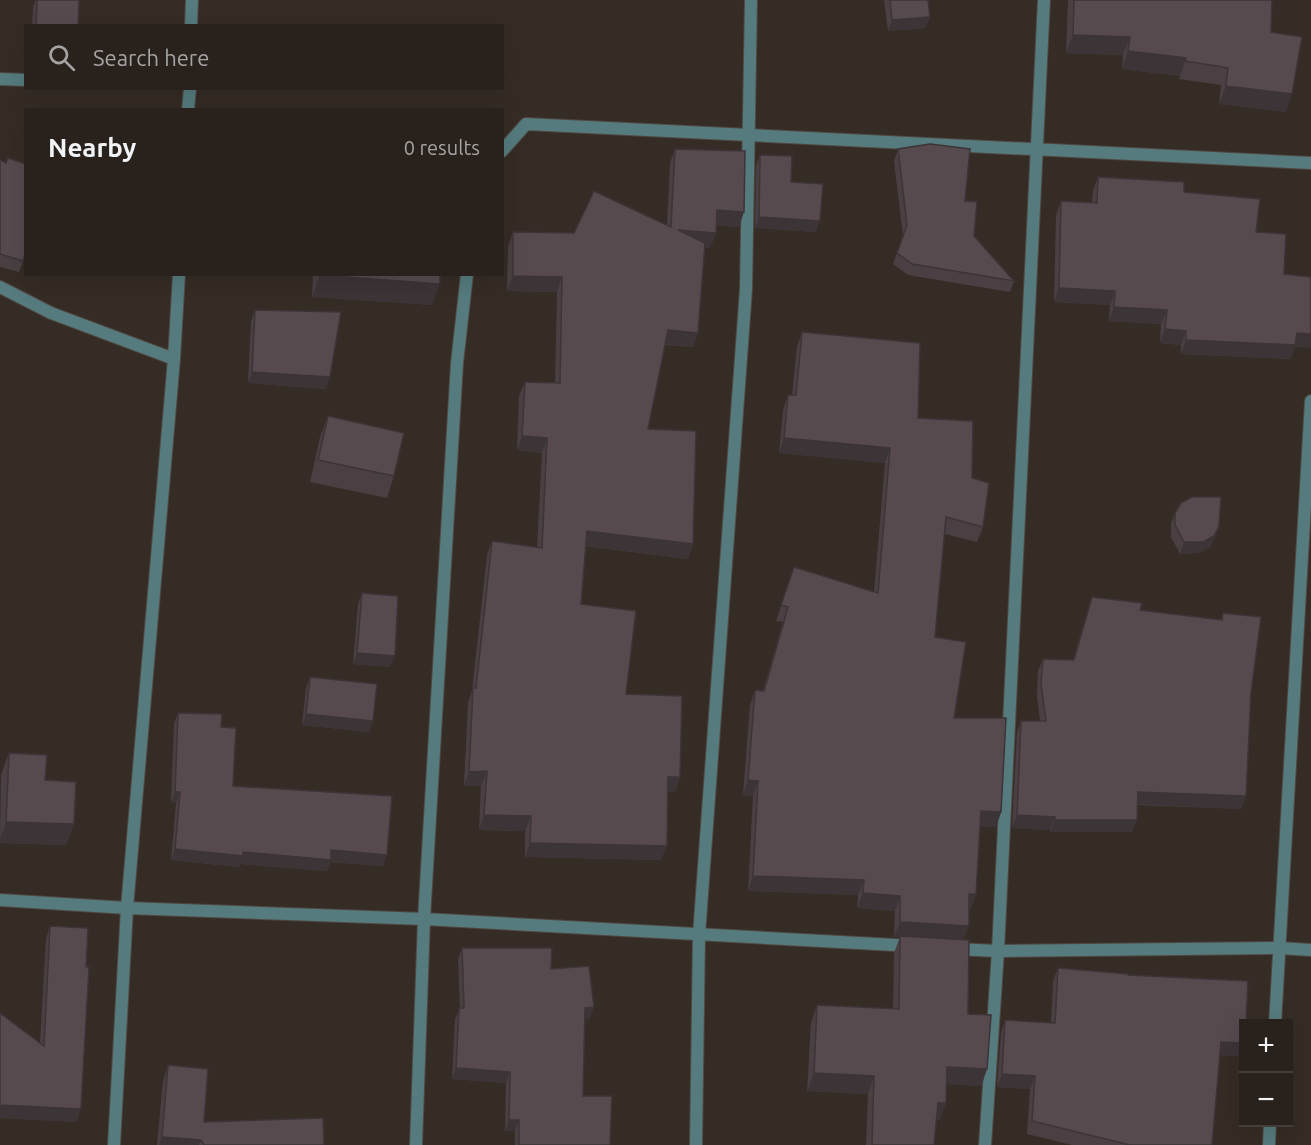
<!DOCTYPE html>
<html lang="en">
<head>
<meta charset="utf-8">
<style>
	body { margin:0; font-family:Ubuntu,sans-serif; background:#302925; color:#f1f3f6 }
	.controls { position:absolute; right:18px; bottom:18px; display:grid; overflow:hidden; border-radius:0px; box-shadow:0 6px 24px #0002 }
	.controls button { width:54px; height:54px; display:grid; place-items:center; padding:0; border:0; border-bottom:2px solid #443e3b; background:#28211c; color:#f1f3f6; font:30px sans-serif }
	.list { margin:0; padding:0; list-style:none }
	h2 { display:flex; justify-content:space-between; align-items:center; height:78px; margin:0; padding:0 24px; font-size:26px }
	h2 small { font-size:20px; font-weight:400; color:#a5a3a3 }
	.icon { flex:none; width:33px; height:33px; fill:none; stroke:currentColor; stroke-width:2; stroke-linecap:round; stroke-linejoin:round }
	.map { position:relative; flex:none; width:1311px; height:1145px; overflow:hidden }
	.search { position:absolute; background:#28211c; box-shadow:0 6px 24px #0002; left:24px; top:24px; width:480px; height:66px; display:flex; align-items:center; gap:15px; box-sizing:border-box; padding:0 21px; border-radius:0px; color:#a5a3a3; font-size:22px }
	.panel { position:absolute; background:#28211c; box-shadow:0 6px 24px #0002; left:24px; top:108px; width:480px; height:168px; border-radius:0px }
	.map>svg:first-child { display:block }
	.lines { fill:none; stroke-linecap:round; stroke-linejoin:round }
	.street-casing { stroke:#504841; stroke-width:14 }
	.street { stroke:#557b7e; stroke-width:12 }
	.wall { fill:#4a4043 }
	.shaded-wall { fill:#3c3437 }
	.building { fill:#564a4e; stroke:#3c3437; stroke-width:1.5 }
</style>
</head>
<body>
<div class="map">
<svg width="1311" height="1145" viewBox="0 0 1311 1145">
	<rect width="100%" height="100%" fill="#352c25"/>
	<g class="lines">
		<g class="street-casing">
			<g id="street">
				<polyline points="191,26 192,0"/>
				<polyline points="0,79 26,80"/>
				<polyline points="188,110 190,88"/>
				<polyline points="502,151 526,124 1311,163"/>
				<polyline points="0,287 51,313 174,359"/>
				<polyline points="0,900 127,908 424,919 913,946"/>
				<polyline points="954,949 998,951 1279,948 1311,950"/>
				<polyline points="1275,1024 1311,401"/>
				<polyline points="114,1145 127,908 174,359 179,274"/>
				<polyline points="416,1145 424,919 457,363 467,274"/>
				<polyline points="696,1145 699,935 746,289 751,0"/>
				<polyline points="985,1145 998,951 1044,0"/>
				<polyline points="1269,1145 1270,1122"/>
			</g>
		</g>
		<use href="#street" class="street"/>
	</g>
	<g class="wall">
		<polygon points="36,0 79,0 78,26 32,26 33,7"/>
		<polygon points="884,0 928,0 926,28 888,31"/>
		<polygon points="1068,0 1272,0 1271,32 1286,112 1219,104 1221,85 1179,79 1180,76 1122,69 1123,55 1066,53"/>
		<polygon points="675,149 739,227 716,225 716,233 710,248 705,247 698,333 693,347 665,345 648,429 693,544 688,559 585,546 581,604 626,694 680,777 675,792 667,791 661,860 525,857 525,831 479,830 481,786 464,786 468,703 472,691 487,555 492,541 537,547 542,453 517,450 519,396 525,382 555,383 557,292 507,291 508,247 513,232 574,233 667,225 670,163"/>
		<polygon points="898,149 965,201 974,236 1014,281 1010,292 908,275 893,264 903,236 894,161"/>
		<polygon points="760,155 791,182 816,232 755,228 756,166"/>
		<polygon points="0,160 23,261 19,272 0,267"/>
		<polygon points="1098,177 1184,192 1256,232 1284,274 1295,347 1290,359 1181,354 1181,345 1160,343 1161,324 1109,321 1110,305 1054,302 1056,215 1061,201 1092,203 1093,191"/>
		<polygon points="313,274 440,274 432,305 312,297"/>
		<polygon points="255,310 326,389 248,383 251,321"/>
		<polygon points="802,332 918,418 972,478 983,527 977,542 945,534 935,637 954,718 1001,812 996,827 980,826 976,894 971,909 969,909 964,939 968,1014 987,1069 981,1086 947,1084 940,1120 936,1120 934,1145 866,1145 868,1094 807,1091 811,1023 817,1005 893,1009 894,953 900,937 894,937 895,911 857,908 858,895 748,891 753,796 743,795 750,705 755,690 763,691 783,622 776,621 794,567 874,592 885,463 779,453 783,410 788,395 792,395 797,347"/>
		<polygon points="328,416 394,476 387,498 310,482 320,437"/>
		<polygon points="1175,513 1219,526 1215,537 1210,547 1199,553 1180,554 1171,537 1171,524"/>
		<polygon points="362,593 390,667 353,664 358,604"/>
		<polygon points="1092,597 1140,610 1221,620 1223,613 1251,693 1246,796 1241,809 1137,805 1132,832 1050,832 1050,830 1012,828 1017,733 1021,721 1040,721 1037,696 1038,671 1043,659 1073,660"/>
		<polygon points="310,677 373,721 369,732 302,725 306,688"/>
		<polygon points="178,713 221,727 233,786 383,866 330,862 327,871 240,864 239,867 171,860 176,803 171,803 174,724"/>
		<polygon points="9,753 45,780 74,824 66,845 0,843 1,775"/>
		<polygon points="50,926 77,1122 0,1118 0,1013 40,1043 46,939"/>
		<polygon points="462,948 551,969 590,1018 585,1019 583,1096 610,1145 515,1145 515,1131 505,1131 506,1083 452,1079 455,1019 460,1008 458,959"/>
		<polygon points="1058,968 1128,975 1240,1056 1220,1055 1212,1145 1072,1145 1027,1134 1030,1089 997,1087 1001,1033 1005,1020 1051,1023 1053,981"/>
		<polygon points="168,1065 204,1122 324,1145 157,1145 163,1081"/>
	</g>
	<g class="shaded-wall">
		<polygon points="930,17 926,28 888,31 892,20"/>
		<polygon points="1073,35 1130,37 1123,55 1066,53"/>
		<polygon points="1128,51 1186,58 1180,76 1122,69"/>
		<polygon points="1226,86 1292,94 1286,112 1219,104"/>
		<polygon points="717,210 744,212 739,227 712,225"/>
		<polygon points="759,217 820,221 816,232 755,228"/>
		<polygon points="678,230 716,233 710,248 672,244"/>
		<polygon points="320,275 440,284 432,305 312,297"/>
		<polygon points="513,276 562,277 557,292 507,291"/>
		<polygon points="1059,288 1115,291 1110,305 1054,302"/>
		<polygon points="1114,307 1167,310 1161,324 1109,321"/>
		<polygon points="1165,329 1186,331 1181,345 1160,343"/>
		<polygon points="668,330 698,333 693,347 663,344"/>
		<polygon points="1297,333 1311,334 1311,348 1295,347 1290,359 1181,354 1186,340"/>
		<polygon points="252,372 330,377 326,389 248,383"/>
		<polygon points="522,436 547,438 542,453 517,450"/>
		<polygon points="784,438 890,448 885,463 779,453"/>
		<polygon points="1219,526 1215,537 1210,547 1199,553 1180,554 1184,542"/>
		<polygon points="587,531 693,544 688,559 581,545"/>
		<polygon points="357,653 395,656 390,667 353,664"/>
		<polygon points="306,714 373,721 369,732 302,725"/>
		<polygon points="487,771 481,786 464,786 469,772"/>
		<polygon points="668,777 680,777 675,792 662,791"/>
		<polygon points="748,780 758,781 753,796 743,795"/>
		<polygon points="175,792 180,792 176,803 171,803"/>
		<polygon points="1138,792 1246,796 1241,809 1133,804"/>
		<polygon points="981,811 1001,812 996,827 975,826"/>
		<polygon points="484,815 531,816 525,831 479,830"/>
		<polygon points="1017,815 1055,817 1050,830 1012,828"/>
		<polygon points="1055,820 1137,820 1132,832 1050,832"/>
		<polygon points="6,822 74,824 66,845 0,843 0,839"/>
		<polygon points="530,843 667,846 661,860 525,857"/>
		<polygon points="175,849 243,852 331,850 387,855 383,866 330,862 327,871 240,864 239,867 171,860"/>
		<polygon points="753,876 864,880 858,895 748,891"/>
		<polygon points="863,893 900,896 895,911 857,908"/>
		<polygon points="969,894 976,894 971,909 964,909"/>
		<polygon points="900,922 969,926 963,941 894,937"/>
		<polygon points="594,1007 590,1018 581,1019 585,1008"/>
		<polygon points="1221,1042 1244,1043 1244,1047 1240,1056 1217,1055"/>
		<polygon points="947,1067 987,1069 981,1086 941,1084"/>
		<polygon points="456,1068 510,1072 506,1083 452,1079"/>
		<polygon points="814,1073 874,1076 868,1094 807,1091"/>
		<polygon points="1002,1074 1035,1076 1030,1089 997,1087"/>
		<polygon points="938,1103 946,1103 940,1120 932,1120"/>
		<polygon points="0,1105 81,1109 77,1122 0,1118"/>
		<polygon points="509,1120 519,1120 515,1131 505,1131"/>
		<polygon points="162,1137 201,1140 199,1145 159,1145"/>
	</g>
	<g class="building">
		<polygon points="37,0 79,0 78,26 36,26"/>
		<polygon points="890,0 928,0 930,17 892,20"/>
		<polygon points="1074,0 1272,0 1271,32 1302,37 1292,94 1226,86 1228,68 1185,61 1186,58 1128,51 1130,37 1073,35"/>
		<polygon points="930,144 970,149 965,201 977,202 974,236 1014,281 912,264 897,253 907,225 898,149"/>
		<polygon points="675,149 745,151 744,212 717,210 716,233 678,230 705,243 698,333 668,330 648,429 696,431 693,544 587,531 581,604 636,611 626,694 682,696 680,777 668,777 667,846 530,843 531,816 484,815 487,771 469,772 473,688 476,688 492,541 542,548 547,438 522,436 525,382 560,383 562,277 513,276 513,232 574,233 594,191 671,227"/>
		<polygon points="760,155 792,156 791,182 823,184 820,221 759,217"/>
		<polygon points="8,158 26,164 26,250 23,261 0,254 0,160 6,163"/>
		<polygon points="1098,177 1184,182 1184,192 1260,199 1256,232 1286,234 1284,274 1311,277 1311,334 1297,333 1295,345 1186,340 1186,331 1165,329 1167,310 1114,307 1115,291 1059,288 1061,201 1097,203"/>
		<polygon points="320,274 440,274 440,284 320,275"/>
		<polygon points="255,310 341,312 330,377 252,372"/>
		<polygon points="802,332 920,343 918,418 973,421 972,478 989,483 983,527 946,517 935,637 966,642 954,718 1006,718 1001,812 981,811 976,894 969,894 969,926 900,922 900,896 863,893 864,880 753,876 758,781 748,780 755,690 764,691 788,607 781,605 794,567 878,593 890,448 784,438 788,395 796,395"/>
		<polygon points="328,416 404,433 394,476 318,460"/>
		<polygon points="1192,497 1221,497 1219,526 1214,536 1203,542 1184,542 1175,525 1175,513 1181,503"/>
		<polygon points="362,593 398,596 395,656 357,653"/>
		<polygon points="1092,597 1142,603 1140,610 1222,620 1223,613 1261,617 1251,693 1246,796 1138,792 1137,820 1055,820 1055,817 1017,815 1021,721 1046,721 1041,683 1043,659 1074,660"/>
		<polygon points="310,677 377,684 373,721 306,714"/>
		<polygon points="178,713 222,714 221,727 236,728 233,786 392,796 387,855 331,850 331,860 243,852 243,856 175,849 180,792 175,792"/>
		<polygon points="9,753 47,755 45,780 76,782 74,824 6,822"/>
		<polygon points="50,926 88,928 86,967 89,967 81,1109 0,1105 0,1013 44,1046"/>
		<polygon points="900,936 969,940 968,1014 991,1015 987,1069 947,1067 946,1103 938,1103 934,1145 872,1145 874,1076 814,1073 817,1005 899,1009"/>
		<polygon points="462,948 552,948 551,969 589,966 594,1007 585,1008 583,1096 612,1096 610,1145 519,1145 519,1120 509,1120 510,1072 456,1068 459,1008 464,1008"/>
		<polygon points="1058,968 1128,974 1128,975 1248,981 1246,1023 1244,1023 1244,1043 1221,1042 1212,1145 1130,1145 1032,1121 1035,1076 1002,1074 1005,1020 1055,1023"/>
		<polygon points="168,1065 208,1069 204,1122 323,1118 324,1145 204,1145 201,1140 162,1137"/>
	</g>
</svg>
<div class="controls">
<button>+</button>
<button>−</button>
</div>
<div class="search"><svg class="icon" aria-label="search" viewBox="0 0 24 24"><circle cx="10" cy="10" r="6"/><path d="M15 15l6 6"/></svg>Search here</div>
<section class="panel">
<h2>Nearby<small>0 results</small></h2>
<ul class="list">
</ul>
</section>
</div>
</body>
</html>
